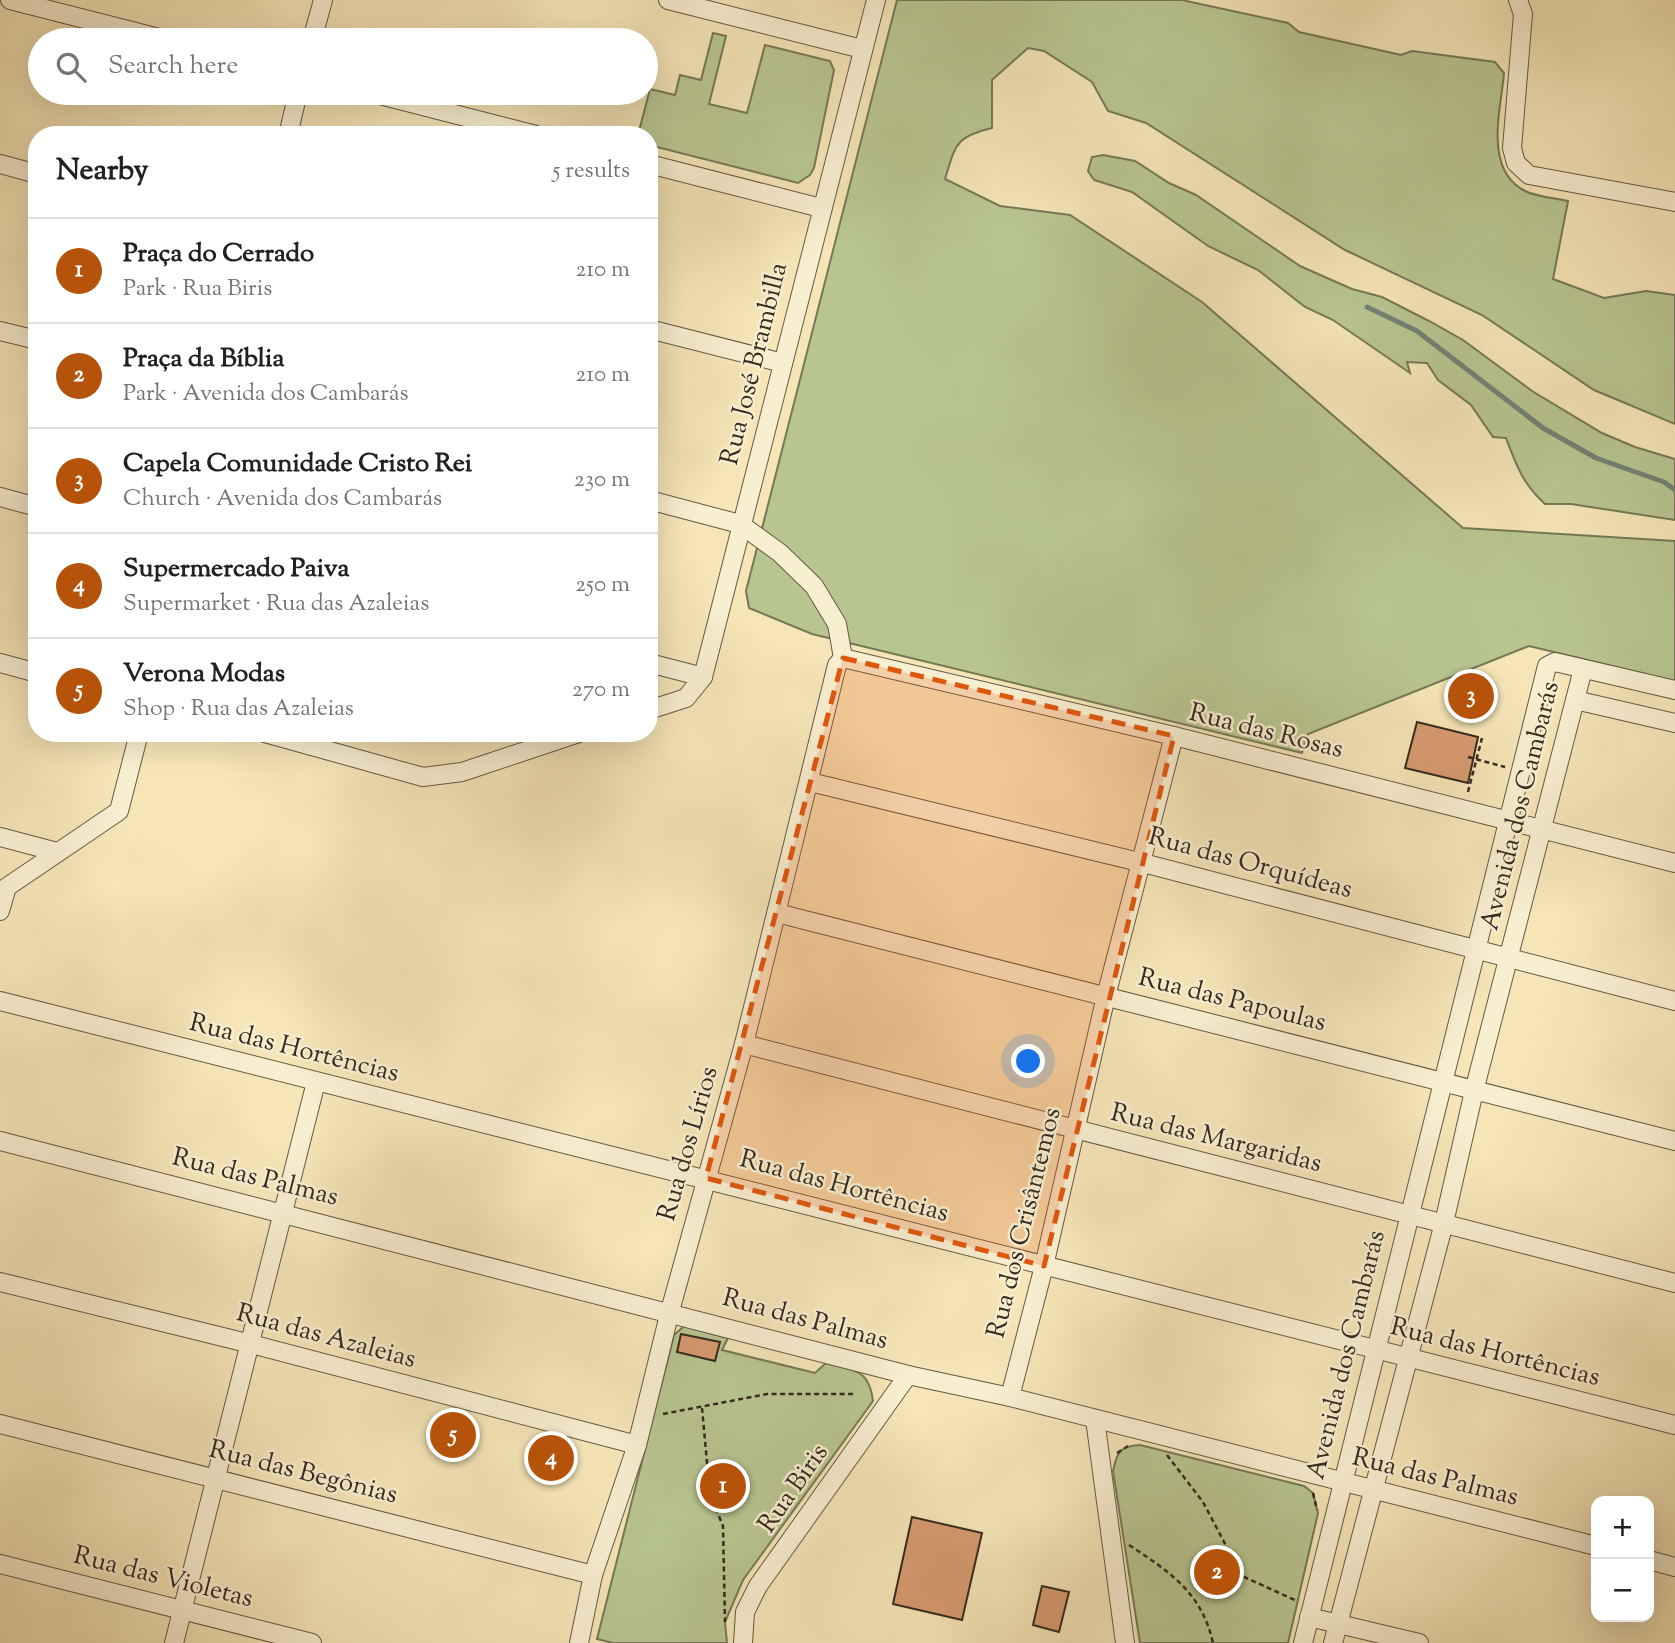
<!DOCTYPE html>
<html lang="en">
<head>
<meta charset="utf-8">
<style>
	body { margin:0; font-family:"Sorts Mill Goudy",serif; background:#f2f2f2; color:#202124 }
	.controls { position:absolute; right:21px; bottom:21px; display:grid; overflow:hidden; border-radius:14px; box-shadow:0 7px 28px #0002 }
	.controls button { width:63px; height:63px; display:grid; place-items:center; padding:0; border:0; border-bottom:2px solid #e0e0e0; background:#fff; color:#202124; font:35px sans-serif }
	.you { position:absolute; left:1029px; top:1062px; width:24px; height:24px; margin:-18px; border:5px solid #fff; border-radius:50%; background:#1a73e8; box-shadow:0 0 0 10px #1a73e833 }
	.badge { display:grid; place-items:center; width:46px; height:46px; border-radius:50%; background:#b45309; color:#fff; font-size:23px; font-weight:700 }
	.pin { position:absolute; translate:-50% -50%; border:4px solid #fff; box-shadow:0 2px 7px #0006 }
	.list { margin:0; padding:0; list-style:none }
	h2 { display:flex; justify-content:space-between; align-items:center; height:91px; margin:0; padding:0 28px; font-size:30px }
	h2 small { font-size:23px; font-weight:400; color:#757577 }
	.list li { display:grid; grid-template-columns:46px 1fr auto; gap:21px; align-items:center; box-sizing:border-box; height:105px; padding:0 28px; border-top:2px solid #e0e0e0 }
	.list b { display:block; font-size:26px; white-space:nowrap }
	.list p { margin:0; font-size:23px; white-space:nowrap; color:#757577 }
	.list em { font-size:23px; font-style:normal; color:#757577 }
	.icon { flex:none; width:38px; height:38px; fill:none; stroke:currentColor; stroke-width:2; stroke-linecap:round; stroke-linejoin:round }
	.map { position:relative; flex:none; width:1675px; height:1643px; overflow:hidden }
	.search { position:absolute; background:#fff; box-shadow:0 7px 28px #0002; left:28px; top:28px; width:630px; height:77px; display:flex; align-items:center; gap:18px; box-sizing:border-box; padding:0 24px; border-radius:38px; color:#757577; font-size:26px }
	.panel { position:absolute; background:#fff; box-shadow:0 7px 28px #0002; left:28px; top:126px; width:630px; height:616px; border-radius:28px }
	.map>svg:first-child { display:block }
	.green { fill:#b8c591; stroke:#767858; stroke-width:2 }
	.lines { fill:none; stroke-linecap:round; stroke-linejoin:round }
	.stream { stroke:#738374; stroke-width:5 }
	.building { fill:#d79a70; stroke:#352a20; stroke-width:2 }
	.street-casing { stroke:#655946; stroke-width:20 }
	.path { stroke:#352a20; stroke-width:2.5; stroke-dasharray:5 3.5; stroke-linecap:butt }
	.street { stroke:#f8eed0; stroke-width:18 }
	.marked { fill:#df570d; fill-opacity:0.2; stroke:#df570d; stroke-width:5; stroke-dasharray:14 9; stroke-linejoin:round }
	.labels { text-anchor:middle; dominant-baseline:central; stroke-width:5; stroke-linejoin:round; paint-order:stroke }
	.street-label { font-size:26px; fill:#352a20; stroke:#f8eed0 }
</style>
</head>
<body>
<div class="map">
<svg width="1675" height="1643" viewBox="0 0 1675 1643">
	<rect width="100%" height="100%" fill="#f5e5b7"/>
	<filter id="stains"><feTurbulence type="fractalNoise" baseFrequency=".00286" numOctaves="4"/><feColorMatrix values="0 0 0 0 .2 0 0 0 0 .09 0 0 0 0 .02 0 0 0 .5 -.17"/></filter>
	<radialGradient id="worn" r=".72"><stop offset=".6" stop-color="#630" stop-opacity="0"/><stop offset="1" stop-color="#630" stop-opacity=".3"/></radialGradient>
	<g class="green">
		<path d="M897,0H1182L1288,23L1299,32L1401,55L1412,51L1495,62L1504,73C1501,110 1483,169 1525,191C1537,197 1555,198 1568,201L1553,279L1604,298L1646,291L1675,295V424L1594,390L1482,315L1345,250L1146,123L1108,111L1092,82L1044,51L1028,48L992,80V128C955,137 956,144 945,179L1000,206L1070,215L1202,302L1463,528L1675,541V681L1529,646L1308,734L1302,753L812,634L749,608L746,591Z"/>
		<polygon points="713,33 726,36 709,104 747,113 765,45 830,61 834,70 814,168 810,175 798,183 649,145 649,135 638,135 650,89 675,95 680,75 701,80"/>
		<path d="M1103,155L1135,161L1169,183L1196,195L1300,266L1352,289L1382,297L1429,321L1463,340L1532,391L1602,433L1635,447L1675,459V520L1571,504H1545C1523,484 1516,465 1506,438L1493,437L1471,405L1438,380L1427,363L1407,362L1410,373L1333,320L1305,307L1258,270L1208,246L1132,192L1094,180L1088,171L1092,157Z"/>
		<path d="M684,1326L728,1338L722,1350L815,1373L826,1363C854,1371 869,1368 873,1401L743,1580L725,1622L727,1643H613L597,1639L674,1335Z"/>
		<path d="M1140,1445L1304,1486L1313,1493L1318,1513L1288,1643H1140L1113,1471C1117,1452 1120,1446 1140,1445Z"/>
	</g>
	<g class="lines">
		<polyline class="stream" points="1367,307 1417,331 1543,428 1596,458 1664,482 1675,490"/>
	</g>
	<g class="building">
		<polygon points="1417,722 1478,737 1468,783 1405,768"/>
		<polygon points="681,1334 720,1342 715,1361 677,1352"/>
		<polygon points="912,1517 982,1533 962,1620 893,1604"/>
		<polygon points="1042,1586 1069,1592 1059,1632 1033,1625"/>
	</g>
	<g class="lines">
		<g class="street-casing">
			<g id="street">
				<polyline points="10,0 167,40"/>
				<polyline points="668,0 862,49"/>
				<polyline points="1518,0 1523,14 1512,148 1516,163 1529,175 1675,202"/>
				<polyline points="312,40 323,0"/>
				<polyline points="372,93 536,135"/>
				<polyline points="288,135 298,93"/>
				<polyline points="0,164 37,174"/>
				<polyline points="649,164 821,208"/>
				<polyline points="649,329 783,363"/>
				<polyline points="0,331 37,340"/>
				<polyline points="0,497 37,507"/>
				<polyline points="649,500 740,524 780,553 814,586 837,624 843,658"/>
				<polyline points="843,658 1174,736 1675,863"/>
				<polyline points="0,663 37,673"/>
				<polyline points="649,663 703,677"/>
				<polyline points="1575,700 1675,723"/>
				<polyline points="649,710 686,698 703,677 876,0"/>
				<polyline points="265,733 423,777 462,772 579,733"/>
				<polyline points="810,782 1143,863 1675,1001"/>
				<polyline points="0,837 57,852"/>
				<polyline points="0,911 7,887 119,811 139,733"/>
				<polyline points="777,913 1675,1141"/>
				<polyline points="0,1001 1675,1425"/>
				<polyline points="744,1044 1675,1283"/>
				<polyline points="0,1141 908,1375 1010,1397 1596,1546"/>
				<polyline points="0,1282 251,1344 637,1445"/>
				<polyline points="1010,1397 1044,1266 1106,996 1174,736"/>
				<polyline points="1095,1419 1125,1643"/>
				<polyline points="0,1424 593,1575"/>
				<polyline points="1649,1560 1675,1567"/>
				<polyline points="0,1564 312,1643"/>
				<polyline points="1309,1617 1419,1643"/>
				<polyline points="174,1643 316,1082"/>
				<polyline points="579,1643 593,1575 637,1445 670,1311 744,1044 837,665 843,658"/>
				<polyline points="743,1643 745,1612 758,1586 908,1375"/>
				<polyline points="1303,1643 1547,666 1555,662 1675,690"/>
				<polyline points="1333,1643 1444,1223 1474,1091 1583,669"/>
			</g>
		</g>
		<g class="path">
			<polyline points="1468,757 1505,767"/>
			<polyline points="1468,792 1482,738"/>
			<polyline points="702,1408 710,1495 723,1526 725,1622"/>
			<polyline points="663,1414 767,1394 853,1394"/>
			<polyline points="1117,1453 1128,1446"/>
			<polyline points="1167,1455 1203,1502 1242,1576 1297,1601"/>
			<polyline points="1313,1493 1317,1510"/>
			<path d="M1129,1545C1170,1572 1202,1593 1213,1643"/>
		</g>
		<use href="#street" class="street"/>
	</g>
	<path class="marked" d="M843,658L1174,736L1044,1266L706,1178Z"/>
	<g class="labels">
		<g class="street-label">
			<text transform="translate(755 364) rotate(-76)">Rua José Brambilla</text>
			<text transform="translate(1266 732) rotate(14)">Rua das Rosas</text>
			<text transform="translate(1521 806) rotate(-76)">Avenida dos Cambarás</text>
			<text transform="translate(1250 864) rotate(15)">Rua das Orquídeas</text>
			<text transform="translate(1232 1001) rotate(14)">Rua das Papoulas</text>
			<text transform="translate(294 1049) rotate(14)">Rua das Hortências</text>
			<text transform="translate(1216 1139) rotate(14)">Rua das Margaridas</text>
			<text transform="translate(689 1144) rotate(-74)">Rua dos Lírios</text>
			<text transform="translate(255 1178) rotate(14)">Rua das Palmas</text>
			<text transform="translate(844 1187) rotate(15)">Rua das Hortências</text>
			<text transform="translate(1025 1223) rotate(-76)">Rua dos Crisântemos</text>
			<text transform="translate(805 1320) rotate(15)">Rua das Palmas</text>
			<text transform="translate(326 1337) rotate(15)">Rua das Azaleias</text>
			<text transform="translate(1495 1353) rotate(14)">Rua das Hortências</text>
			<text transform="translate(1347 1355) rotate(-76)">Avenida dos Cambarás</text>
			<text transform="translate(303 1473) rotate(14)">Rua das Begônias</text>
			<text transform="translate(1435 1478) rotate(14)">Rua das Palmas</text>
			<text transform="translate(794 1489) rotate(-55)">Rua Biris</text>
			<text transform="translate(163 1578) rotate(14)">Rua das Violetas</text>
		</g>
	</g>
	<rect width="100%" height="100%" filter="url(#stains)"/>
	<rect width="100%" height="100%" fill="url(#worn)"/>
</svg>
<div class="controls">
<button>+</button>
<button>−</button>
</div>
<div class="you"></div>
<div class="pin badge" style="left:723px;top:1486px">1</div>
<div class="pin badge" style="left:1217px;top:1572px">2</div>
<div class="pin badge" style="left:1471px;top:696px">3</div>
<div class="pin badge" style="left:551px;top:1458px">4</div>
<div class="pin badge" style="left:453px;top:1435px">5</div>
<div class="search"><svg class="icon" aria-label="search" viewBox="0 0 24 24"><circle cx="10" cy="10" r="6"/><path d="M15 15l6 6"/></svg>Search here</div>
<section class="panel">
<h2>Nearby<small>5 results</small></h2>
<ul class="list">
<li><span class="badge">1</span><div><b>Praça do Cerrado</b><p>Park · Rua Biris</p></div><em>210 m</em></li>
<li><span class="badge">2</span><div><b>Praça da Bíblia</b><p>Park · Avenida dos Cambarás</p></div><em>210 m</em></li>
<li><span class="badge">3</span><div><b>Capela Comunidade Cristo Rei</b><p>Church · Avenida dos Cambarás</p></div><em>230 m</em></li>
<li><span class="badge">4</span><div><b>Supermercado Paiva</b><p>Supermarket · Rua das Azaleias</p></div><em>250 m</em></li>
<li><span class="badge">5</span><div><b>Verona Modas</b><p>Shop · Rua das Azaleias</p></div><em>270 m</em></li>
</ul>
</section>
</div>
</body>
</html>
